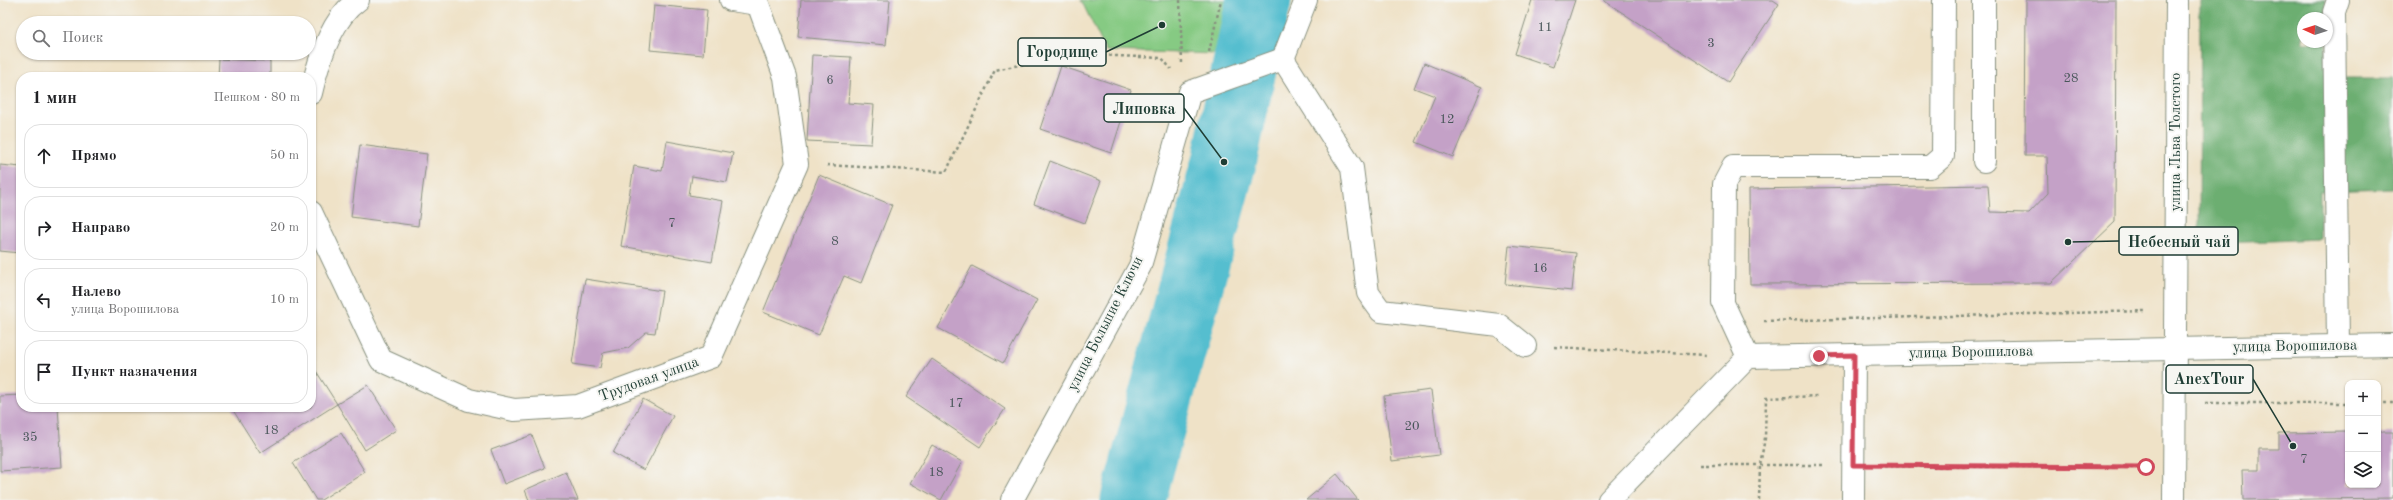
<!DOCTYPE html>
<html lang="ru">
<head>
<meta charset="utf-8">
<style>
	body { margin:0; font-family:"Old Standard TT",serif; background:#f2f2f2; color:#202124 }
	.controls { position:absolute; right:12px; bottom:12px; display:grid; overflow:hidden; border-radius:8px; box-shadow:0 1px 3px #0004 }
	.controls button { width:36px; height:36px; display:grid; place-items:center; padding:0; border:0; border-bottom:1px solid #e0e0e0; background:#fff; color:#202124; font:20px sans-serif }
	.compass { position:absolute; left:2297px; top:12px; width:36px; height:36px; border-radius:50%; background:#fff; box-shadow:0 1px 3px #0004; rotate:273deg }
	.stop { position:absolute; width:12px; height:12px; margin:-9px; border:3px solid #d1495b; border-radius:50%; background:#fff }
	.stop.end { background:#d1495b; border-color:#fff; box-shadow:0 1px 4px #0008 }
	.list { margin:0; padding:0; list-style:none }
	h2 { display:flex; justify-content:space-between; align-items:center; height:52px; margin:0; padding:0 16px; font-size:17px }
	h2 small { font-size:13px; font-weight:400; color:#757577 }
	.list li { display:grid; grid-template-columns:26px 1fr auto; gap:12px; align-items:center; box-sizing:border-box; height:64px; margin:0 8px 8px; padding:0 8px; border:1px solid #e0e0e0; border-radius:16px }
	.list b { display:block; font-size:15px; white-space:nowrap }
	.list p { margin:0; font-size:13px; white-space:nowrap; color:#757577 }
	.list em { font-size:13px; font-style:normal; color:#757577 }
	.icon { flex:none; width:22px; height:22px; fill:none; stroke:currentColor; stroke-width:2; stroke-linecap:round; stroke-linejoin:round }
	.map { position:relative; flex:none; width:2393px; height:500px; overflow:hidden }
	.search { position:absolute; background:#fff; box-shadow:0 1px 3px #0004; left:16px; top:16px; width:300px; height:44px; display:flex; align-items:center; gap:10px; box-sizing:border-box; padding:0 14px; border-radius:22px; color:#757577; font-size:15px }
	.panel { position:absolute; background:#fff; box-shadow:0 1px 3px #0004; left:16px; top:72px; width:300px; height:340px; border-radius:16px }
	.map>svg:first-child { display:block }
	.green { fill:#86ca83; stroke:#52845c }
	.forest { fill:#6cae71; stroke:#467652 }
	.lines { fill:none; stroke-linecap:round; stroke-linejoin:round }
	.river { stroke:#54becf; stroke-width:65 }
	.building { fill:#c4a1c7 }
	.minor-casing { stroke:#87907e; stroke-width:24 }
	.path { stroke:#87907e; stroke-width:2.5; stroke-dasharray:3 3; stroke-linecap:butt }
	.minor { stroke:#fff; stroke-width:22 }
	.route { stroke:#d1495b; stroke-width:5 }
	.labels { text-anchor:middle; dominant-baseline:central; stroke-width:4; stroke-linejoin:round; paint-order:stroke }
	.number-label { font-size:13px; fill:#485659 }
	.street-label { font-size:15px; fill:#1f3d34; stroke:#f6f6f2 }
	.leader { fill:none; stroke:#1f3d34; stroke-width:1.5 }
	.callout-dot { fill:#1f3d34; stroke:#f6f6f2; stroke-width:1.5 }
	.callout { fill:#f6f6f2; stroke:#1f3d34; stroke-width:1.5 }
	.callout-label { font-size:16px; text-anchor:middle; font-weight:bold; fill:#1f3d34 }
</style>
</head>
<body>
<div class="map">
<svg width="2393" height="500" viewBox="0 0 2393 500">
	<rect width="100%" height="100%" fill="#f6f6f2"/>
	<filter id="ink" filterUnits="userSpaceOnUse"><feTurbulence type="fractalNoise" baseFrequency=".025" numOctaves="2"/><feDisplacementMap in="SourceGraphic" scale="8" xChannelSelector="R" yChannelSelector="G"/><feConvolveMatrix kernelMatrix="1 2 1 2 8 2 1 2 1" color-interpolation-filters="sRGB"/></filter>
	<filter id="wash" filterUnits="userSpaceOnUse"><feTurbulence type="fractalNoise" baseFrequency=".012" numOctaves="4" result="noise"/><feDisplacementMap in="SourceGraphic" scale="16" xChannelSelector="R" yChannelSelector="G"/><feGaussianBlur stdDeviation="0.9" result="paint"/><feColorMatrix in="noise" values="0 0 0 0 0 0 0 0 0 0 0 0 0 0 0 0 0 1.4 0 .05"/><feComposite in="paint" operator="in"/></filter>
	<g filter="url(#wash)">
		<rect width="100%" height="100%" fill="#efe2c7"/>
		<polygon class="green" points="1081,0 1238,0 1220,54 1106,51"/>
		<polygon class="forest" points="2200,0 2326,0 2326,18 2303,18 2303,42 2326,42 2325,78 2393,78 2393,189 2320,191 2320,239 2199,244"/>
		<g class="lines">
			<polyline class="river" points="1133,500 1224,162 1259,0"/>
		</g>
		<g id="blocks">
			<g class="building">
				<polygon points="801,0 890,0 886,45 798,37"/>
				<polygon points="1532,0 1575,0 1553,67 1515,54"/>
				<polygon points="1603,0 1773,0 1779,4 1728,82"/>
				<polygon points="2026,0 2116,0 2115,222 2051,283 1750,284 1749,189 1988,185 1990,212 2029,213 2048,193 2047,156 2025,156"/>
				<polygon points="654,5 707,10 703,55 650,50"/>
				<polygon points="812,55 851,57 848,103 874,105 871,144 807,141"/>
				<polygon points="219,59 270,61 270,77 218,77"/>
				<polygon points="1424,63 1482,87 1453,157 1416,142 1435,96 1414,88"/>
				<polygon points="1061,66 1131,90 1111,153 1040,129"/>
				<polygon points="667,141 733,153 727,182 692,176 689,195 723,201 712,262 621,246 634,166 662,171"/>
				<polygon points="360,145 427,154 418,226 351,217"/>
				<polygon points="1050,161 1101,181 1085,223 1034,204"/>
				<polygon points="0,165 21,167 20,253 0,251"/>
				<polygon points="819,175 892,205 861,283 844,276 819,335 763,312"/>
				<polygon points="1509,246 1576,253 1572,291 1505,284"/>
				<polygon points="972,266 1037,300 1003,363 938,328"/>
				<polygon points="585,279 662,291 655,333 646,332 628,348 603,353 600,368 572,364"/>
				<polygon points="932,359 1005,409 980,447 906,397"/>
				<polygon points="311,363 337,404 260,453 231,407 311,407"/>
				<polygon points="368,385 396,430 365,450 337,404"/>
				<polygon points="1431,390 1439,455 1392,461 1384,396"/>
				<polygon points="21,395 21,407 58,407 62,467 0,471 0,396"/>
				<polygon points="643,399 673,416 644,470 613,453"/>
				<polygon points="2348,432 2348,485 2378,485 2378,432 2393,432 2393,498 2243,500 2242,470 2259,470 2259,449 2279,449 2279,433"/>
				<polygon points="341,433 365,472 321,500 316,500 293,463"/>
				<polygon points="532,435 545,468 504,484 491,450"/>
				<polygon points="932,445 962,462 941,500 910,483"/>
				<polygon points="566,472 578,500 529,500 525,490"/>
				<polygon points="1337,474 1358,500 1306,500"/>
			</g>
		</g>
	</g>
	<g filter="url(#ink)">
		<use href="#blocks" fill-opacity="0" stroke="#87907e" stroke-width="1"/>
		<g class="lines">
			<g class="minor-casing">
				<g id="minor">
					<polyline points="2338,0 2334,12 2338,346"/>
					<polyline points="1283,59 1352,168 1368,293 1381,311 1499,325 1525,346"/>
					<polyline points="1283,59 1306,0"/>
					<path d="M311,93C318,62 331,19 358,0"/>
					<polyline points="1984,161 1984,0"/>
					<polyline points="311,212 381,360 469,400 514,410 578,406 711,357 797,164 785,77 758,4 731,0"/>
					<polyline points="1748,357 1723,303 1724,184 1733,167 1930,167 1943,156 1944,0"/>
					<polyline points="1012,500 1140,266 1190,92 1283,59"/>
					<polyline points="1609,500 1748,357 2393,345"/>
					<polyline points="1853,500 1854,355"/>
					<polyline points="2174,500 2177,0"/>
				</g>
			</g>
			<g class="path">
				<polyline points="1180,0 1182,63"/>
				<polyline points="1209,52 1221,0"/>
				<polyline points="827,165 946,172 995,70 1073,54 1162,58 1171,69"/>
				<polyline points="1764,321 2145,311"/>
				<polyline points="1554,347 1707,355"/>
				<polyline points="2205,403 2348,403"/>
				<polyline points="2378,403 2393,403"/>
				<polyline points="1700,465 1823,465"/>
				<polyline points="1884,466 2143,467"/>
				<polyline points="1759,500 1760,465 1765,438 1766,398 1819,396"/>
			</g>
			<use href="#minor" class="minor"/>
		</g>
	</g>
	<g class="lines" filter="url(#ink)">
		<polyline class="route" points="1819,356 1854,355 1853,465 2146,467"/>
	</g>
	<g class="labels">
		<g class="number-label">
			<text x="1545" y="27">11</text>
			<text x="1711" y="43">3</text>
			<text x="2071" y="78">28</text>
			<text x="830" y="80">6</text>
			<text x="1447" y="119">12</text>
			<text x="672" y="223">7</text>
			<text x="835" y="241">8</text>
			<text x="1540" y="268">16</text>
			<text x="956" y="403">17</text>
			<text x="1412" y="426">20</text>
			<text x="271" y="430">18</text>
			<text x="30" y="437">35</text>
			<text x="2304" y="459">7</text>
			<text x="936" y="472">18</text>
		</g>
		<g class="street-label">
			<text transform="translate(2176 142) rotate(-90)">улица Льва Толстого</text>
			<text transform="translate(1106 324) rotate(-63)">улица Большие Ключи</text>
			<text transform="translate(2295 347) rotate(-1)">улица Ворошилова</text>
			<text transform="translate(1971 353) rotate(-1)">улица Ворошилова</text>
			<text transform="translate(649 380) rotate(-20)">Трудовая улица</text>
		</g>
	</g>
	<path class="leader" d="M1162 25L1106 52M1224 162L1184 108M2068 242L2119 241M2293 446L2253 379"/>
	<g class="callout-dot">
		<circle cx="1162" cy="25" r="4"/>
		<circle cx="1224" cy="162" r="4"/>
		<circle cx="2068" cy="242" r="4"/>
		<circle cx="2293" cy="446" r="4"/>
	</g>
	<g class="callout">
		<rect x="1018" y="38" width="88" height="28" rx="4"/>
		<rect x="1104" y="94" width="80" height="28" rx="4"/>
		<rect x="2119" y="227" width="119" height="28" rx="4"/>
		<rect x="2166" y="365" width="87" height="28" rx="4"/>
	</g>
	<g class="callout-label">
		<text x="1062" y="57">Городище</text>
		<text x="1144" y="114">Липовка</text>
		<text x="2179" y="247">Небесный чай</text>
		<text x="2209" y="384">AnexTour</text>
	</g>
</svg>
<div class="controls">
<button>+</button>
<button>−</button>
<button><svg class="icon" aria-label="layers" viewBox="0 0 24 24"><path d="M12 4l9 5-9 5-9-5zM3 14l9 5 9-5"/></svg></button>
</div>
<svg class="compass" viewBox="-18 -18 36 36"><path d="M0-13l5 13h-10z" fill="#e53935"/><path d="M0 13l5-13h-10z" fill="#757577"/></svg>
<div class="stop" style="left:2146px;top:467px"></div>
<div class="stop end" style="left:1819px;top:356px"></div>
<div class="search"><svg class="icon" aria-label="search" viewBox="0 0 24 24"><circle cx="10" cy="10" r="6"/><path d="M15 15l6 6"/></svg>Поиск</div>
<section class="panel">
<h2>1 мин<small>Пешком · 80 m</small></h2>
<ul class="list">
<li><svg class="icon" aria-label="ahead" viewBox="0 0 24 24"><path d="M12 20V5M6 11l6-6 6 6"/></svg><div><b>Прямо</b></div><em>50 m</em></li>
<li><svg class="icon" aria-label="right" viewBox="0 0 24 24"><path d="M7 20v-9h11M14 6l5 5-5 5"/></svg><div><b>Направо</b></div><em>20 m</em></li>
<li><svg class="icon" aria-label="left" viewBox="0 0 24 24"><path d="M17 20v-9H6M10 6l-5 5 5 5"/></svg><div><b>Налево</b><p>улица Ворошилова</p></div><em>10 m</em></li>
<li><svg class="icon" aria-label="arrive" viewBox="0 0 24 24"><path d="M6 21V4h12l-3 4 3 4H6"/></svg><div><b>Пункт назначения</b></div></li>
</ul>
</section>
</div>
</body>
</html>
